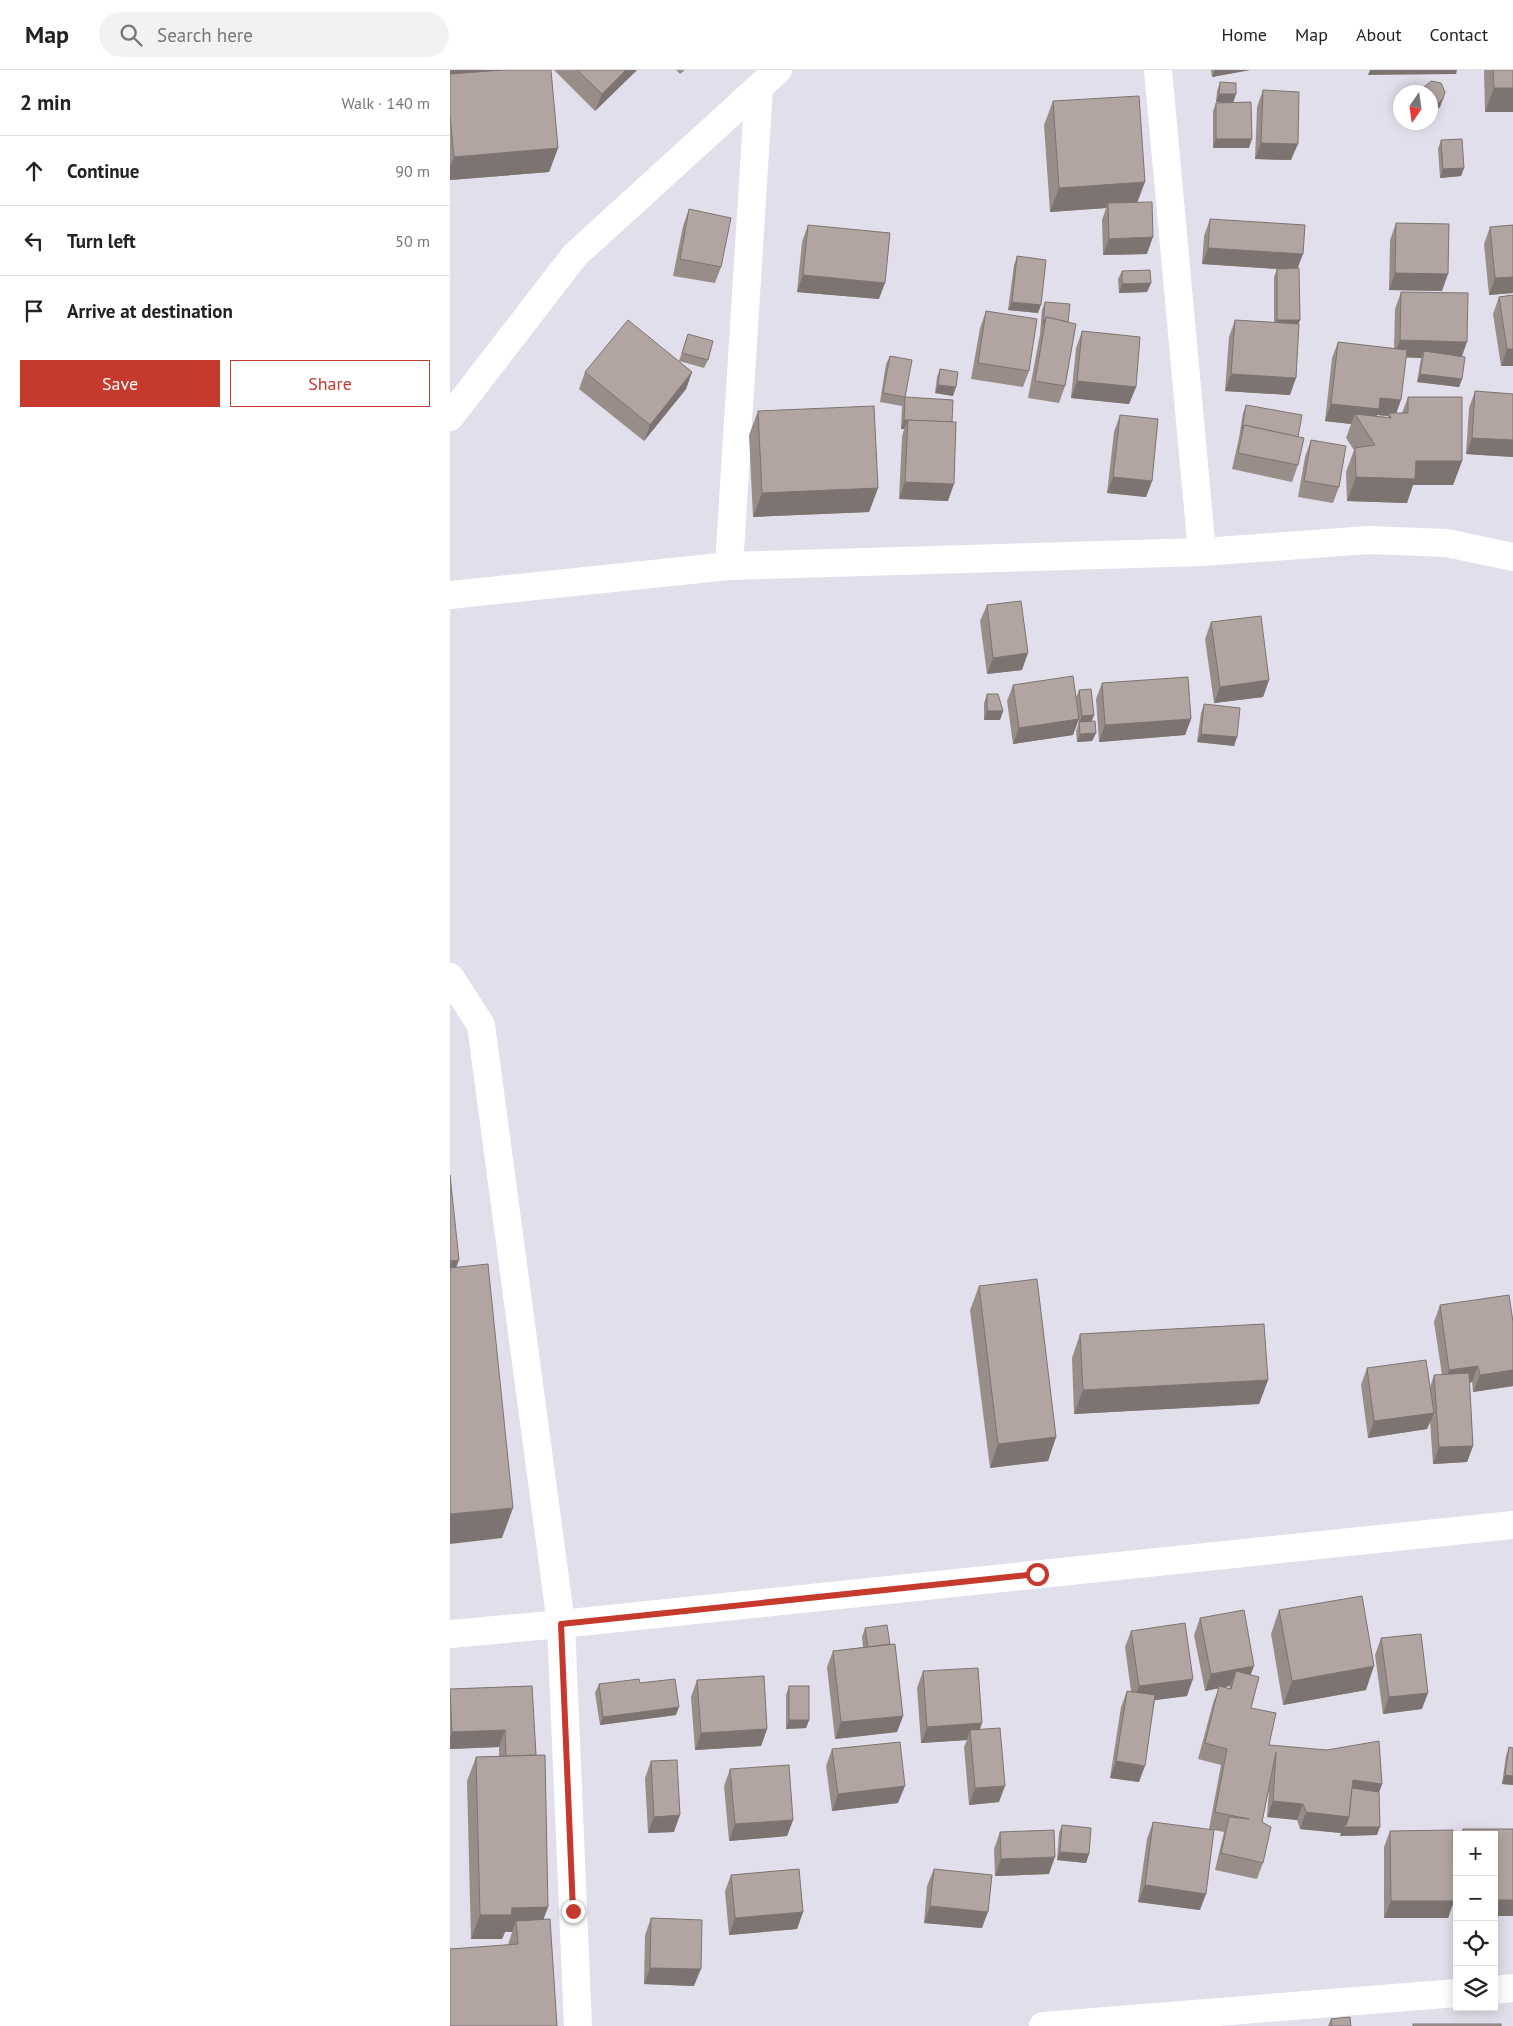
<!DOCTYPE html>
<html lang="en">
<head>
<meta charset="utf-8">
<style>
	body { margin:0; font-family:"PT Sans",sans-serif; background:#f2f2f2; color:#222 }
	.controls { position:absolute; right:15px; bottom:15px; display:grid; overflow:hidden; border-radius:0px; box-shadow:0 2px 12px #0003 }
	.controls button { width:45px; height:45px; display:grid; place-items:center; padding:0; border:0; border-bottom:1px solid #e0e0e0; background:#fff; color:#222; font:25px sans-serif }
	.compass { position:absolute; left:943px; top:15px; width:45px; height:45px; border-radius:50%; background:#fff; box-shadow:0 2px 12px #0003; rotate:193deg }
	.stop { position:absolute; width:15px; height:15px; margin:-11px; border:4px solid #c6392d; border-radius:50%; background:#fff }
	.stop.end { background:#c6392d; border-color:#fff; box-shadow:0 1px 5px #0008 }
	.list { margin:0; padding:0; list-style:none }
	h2 { display:flex; justify-content:space-between; align-items:center; height:65px; margin:0; padding:0 20px; font-size:21px }
	h2 small { font-size:16px; font-weight:400; color:#767676 }
	.list li { display:grid; grid-template-columns:32px 1fr auto; gap:15px; align-items:center; box-sizing:border-box; height:70px; padding:0 20px; border-top:1px solid #e0e0e0 }
	.list b { display:block; font-size:19px; white-space:nowrap }
	.list em { font-size:16px; font-style:normal; color:#767676 }
	.actions { display:flex; gap:10px; padding:15px 20px }
	.actions a { flex:1; padding:11px 0; border:1px solid #c6392d; border-radius:0px; text-align:center; font-size:18px; color:#c6392d }
	.actions .main { background:#c6392d; color:#fff }
	.icon { flex:none; width:28px; height:28px; fill:none; stroke:currentColor; stroke-width:2; stroke-linecap:round; stroke-linejoin:round }
	.map { position:relative; flex:none; width:1063px; height:1956px; overflow:hidden }
	header { display:flex; align-items:center; gap:30px; box-sizing:border-box; height:70px; padding:0 25px; background:#fff; border-bottom:1px solid #e0e0e0 }
	header strong { font-size:24px }
	nav { display:flex; gap:28px; margin-inline-start:auto; font-size:18px }
	.search { width:350px; height:45px; background:#f2f2f2; display:flex; align-items:center; gap:12px; box-sizing:border-box; padding:0 18px; border-radius:28px; color:#767676; font-size:19px }
	main { display:flex }
	aside { flex:1; background:#fff }
	.map>svg:first-child { display:block }
	.lines { fill:none; stroke-linecap:round; stroke-linejoin:round }
	.minor { stroke:#fff; stroke-width:28 }
	.wall { fill:#998d8a; fill-rule:evenodd }
	.shaded-wall { fill:#7d7371 }
	.building { fill:#b2a4a1; stroke:#7d7371 }
	.route { stroke:#c6392d; stroke-width:6 }
</style>
</head>
<body>
<header>
<strong>Map</strong>
<div class="search"><svg class="icon" aria-label="search" viewBox="0 0 24 24"><circle cx="10" cy="10" r="6"/><path d="M15 15l6 6"/></svg>Search here</div>
<nav><a>Home</a><a>Map</a><a>About</a><a>Contact</a></nav>
</header>
<main>
<aside>
<h2>2 min<small>Walk · 140 m</small></h2>
<ul class="list">
<li><svg class="icon" aria-label="ahead" viewBox="0 0 24 24"><path d="M12 20V5M6 11l6-6 6 6"/></svg><div><b>Continue</b></div><em>90 m</em></li>
<li><svg class="icon" aria-label="left" viewBox="0 0 24 24"><path d="M17 20v-9H6M10 6l-5 5 5 5"/></svg><div><b>Turn left</b></div><em>50 m</em></li>
<li><svg class="icon" aria-label="arrive" viewBox="0 0 24 24"><path d="M6 21V4h12l-3 4 3 4H6"/></svg><div><b>Arrive at destination</b></div></li>
</ul>
<div class="actions"><a class="main">Save</a><a>Share</a></div>
</aside>
<div class="map">
<svg width="1063" height="1956" viewBox="0 0 1063 1956">
	<rect width="100%" height="100%" fill="#e1dfeb"/>
	<g class="lines">
		<g class="minor">
			<polyline points="708,0 752,482"/>
			<polyline points="0,347 125,185 328,0"/>
			<polyline points="279,496 309,17"/>
			<polyline points="0,525 279,496 752,482 919,470 997,473 1063,487"/>
			<polyline points="0,907 31,955 111,1554 128,1956"/>
			<polyline points="0,1564 111,1554 1063,1455"/>
			<polyline points="1044,1920 1063,1918"/>
			<polyline points="593,1956 1007,1923"/>
		</g>
	</g>
	<g class="wall">
		<polygon points="0,0 108,78 99,102 0,110"/>
		<polygon points="104,0 187,0 145,41"/>
		<polygon points="226,0 235,0 230,4"/>
		<polygon points="761,0 800,0 762,7"/>
		<polygon points="1034,0 1063,0 1035,42"/>
		<polygon points="770,12 786,24 783,32 799,78 763,78 763,41 766,33 774,33 766,32 767,21"/>
		<polygon points="813,20 841,90 805,89 807,37"/>
		<polygon points="603,31 688,133 697,184 653,185 652,150 656,138 600,142 594,55"/>
		<polygon points="991,70 1014,98 1011,106 990,108 988,79"/>
		<polygon points="239,139 271,197 265,213 223,206 233,156"/>
		<polygon points="760,149 848,198 850,250 848,254 840,325 775,321 779,267 785,250 824,252 824,207 827,199 752,194 754,166"/>
		<polygon points="946,153 992,221 939,220 940,170"/>
		<polygon points="358,155 429,229 347,222 352,172"/>
		<polygon points="1063,155 1063,223 1039,225 1034,174 1040,157"/>
		<polygon points="567,186 588,243 558,240 564,195"/>
		<polygon points="672,201 701,213 697,222 669,223 668,209"/>
		<path d="M951,222L1011,287L1012,309L1009,317L967,312L971,288L956,287L946,343H952L958,327L1012,391L1003,415H963L957,433L897,431L896,402L904,380L896,368L901,354L875,351L882,288L888,272L944,279L945,239ZM927,345L938,346V347L926,346Z"/>
		<polygon points="1063,225 1063,296 1051,296 1043,244 1049,227"/>
		<polygon points="595,232 615,316 609,333 578,328 590,264 592,240"/>
		<polygon points="536,241 579,301 573,317 521,309 530,258"/>
		<polygon points="632,261 686,317 679,334 621,328 626,278"/>
		<polygon points="238,264 258,290 254,298 229,291"/>
		<polygon points="440,286 455,327 498,431 449,429 452,367 454,359 451,359 452,336 430,332 436,294"/>
		<polygon points="490,299 503,326 485,323 487,307"/>
		<polygon points="135,302 242,302 236,319 194,371 129,319"/>
		<polygon points="1025,321 1063,324 1063,387 1016,384 1019,338"/>
		<polygon points="796,335 848,367 848,395 842,412 782,399 789,368 793,343"/>
		<polygon points="308,341 428,418 419,442 303,447 299,365"/>
		<polygon points="670,345 702,411 696,427 657,423 664,362"/>
		<polygon points="861,370 889,417 883,433 848,427 855,387"/>
		<polygon points="537,535 572,600 537,604 530,551"/>
		<polygon points="761,552 819,610 813,627 764,633 755,569"/>
		<polygon points="652,613 741,649 735,665 649,672 646,629"/>
		<polygon points="563,615 626,628 629,620 644,645 641,651 646,663 642,671 627,672 626,661 629,652 628,650 623,665 563,674 557,631"/>
		<polygon points="537,624 553,641 550,650 534,650 534,633"/>
		<polygon points="754,634 787,667 784,676 747,672 751,643"/>
		<polygon points="529,1216 606,1367 598,1391 540,1398 520,1240"/>
		<polygon points="990,1235 1063,1252 1063,1316 1023,1322 1022,1312 1019,1313 1023,1376 1017,1392 983,1394 980,1352 977,1359 918,1368 911,1315 917,1298 980,1317 984,1305 992,1305 984,1252"/>
		<polygon points="630,1264 818,1310 809,1334 624,1344 622,1288"/>
		<polygon points="829,1540 916,1620 833,1635 821,1564"/>
		<path d="M750,1548L801,1605V1638L819,1675L932,1714L929,1722L927,1765L890,1766L891,1763L850,1759L847,1750L817,1747L819,1719L812,1752L813,1793L807,1809L765,1800L774,1762L759,1759L771,1695L748,1689L763,1633L769,1618L755,1621L744,1565ZM780,1616L779,1619L773,1617Z"/>
		<polygon points="415,1558 440,1574 453,1646 447,1662 385,1669 377,1597 383,1581 413,1577 412,1567"/>
		<polygon points="681,1561 737,1626 705,1630 689,1712 660,1708 671,1637 677,1621 681,1621 675,1577"/>
		<polygon points="931,1568 972,1639 933,1644 925,1585"/>
		<polygon points="473,1601 529,1659 549,1732 519,1735 514,1677 517,1670 471,1673 467,1618"/>
		<polygon points="247,1610 317,1659 311,1676 245,1680 241,1627"/>
		<polygon points="190,1613 226,1645 150,1655 145,1623 149,1614"/>
		<polygon points="82,1616 86,1685 98,1837 93,1850 107,1956 58,1875 62,1862 55,1862 52,1869 21,1869 17,1711 26,1687 49,1686 49,1677 0,1679 0,1619"/>
		<polygon points="339,1616 359,1650 356,1658 336,1659 336,1625"/>
		<polygon points="1059,1677 1063,1715 1052,1714 1056,1686"/>
		<polygon points="382,1679 448,1733 382,1741 376,1696"/>
		<polygon points="201,1691 224,1762 198,1763 195,1708"/>
		<polygon points="280,1699 343,1750 337,1766 279,1771 274,1716"/>
		<polygon points="703,1752 750,1840 688,1832 697,1769"/>
		<polygon points="612,1755 639,1784 636,1793 607,1790 609,1763"/>
		<polygon points="940,1761 1004,1831 998,1848 934,1848 934,1777"/>
		<polygon points="550,1762 599,1804 545,1806 544,1779"/>
		<polygon points="484,1799 532,1858 474,1853 477,1816"/>
		<polygon points="281,1805 353,1842 347,1859 279,1865 275,1821"/>
		<polygon points="201,1848 244,1916 194,1914 195,1865"/>
		<polygon points="881,1949 901,1956 878,1956"/>
	</g>
	<g class="shaded-wall">
		<polygon points="0,0 93,0 0,14"/>
		<polygon points="176,0 187,0 145,41 152,24"/>
		<polygon points="765,0 800,0 762,7"/>
		<polygon points="920,0 1007,0 1006,4 918,5"/>
		<polygon points="1044,18 1063,18 1063,42 1035,42"/>
		<polygon points="769,24 786,24 783,33 766,32"/>
		<polygon points="993,29 990,37 984,42 980,42 980,34"/>
		<polygon points="766,69 802,69 799,78 763,78"/>
		<polygon points="811,73 848,74 841,90 805,89"/>
		<polygon points="108,78 99,102 0,110 0,97 4,87"/>
		<polygon points="1014,98 1011,106 990,108 993,99"/>
		<polygon points="695,112 686,136 658,133 656,138 600,142 609,118"/>
		<polygon points="703,167 697,184 653,185 659,169"/>
		<polygon points="758,178 853,184 847,200 752,194"/>
		<polygon points="945,203 998,204 992,221 939,220"/>
		<polygon points="353,205 435,213 429,229 347,222"/>
		<polygon points="1063,207 1063,223 1039,225 1045,208"/>
		<polygon points="701,213 697,222 669,223 672,214"/>
		<polygon points="562,232 591,235 588,243 558,240"/>
		<polygon points="827,250 850,250 847,258 824,258"/>
		<polygon points="950,270 1017,272 1011,289 974,281 971,288 944,287"/>
		<polygon points="1057,279 1063,279 1063,296 1051,296"/>
		<polygon points="242,302 236,319 194,371 200,355"/>
		<polygon points="781,304 846,308 840,325 775,321"/>
		<polygon points="970,304 1012,309 1009,317 967,312"/>
		<polygon points="627,311 686,317 679,334 621,328"/>
		<polygon points="488,315 506,317 503,326 485,323"/>
		<polygon points="930,328 951,330 945,347 939,343 938,346 927,345 923,356 905,344 901,354 875,351 881,334"/>
		<polygon points="454,350 458,350 454,359 451,359"/>
		<polygon points="1022,368 1063,370 1063,387 1016,384"/>
		<polygon points="966,391 1012,391 1003,415 963,415 957,433 897,431 906,407"/>
		<polygon points="663,407 702,411 696,427 657,423"/>
		<polygon points="455,412 504,414 498,431 449,429"/>
		<polygon points="428,418 419,442 303,447 312,423"/>
		<polygon points="578,583 572,600 537,604 543,588"/>
		<polygon points="819,610 813,627 764,633 770,617"/>
		<polygon points="537,641 553,641 550,650 534,650"/>
		<polygon points="644,645 641,653 629,654 632,646"/>
		<polygon points="629,649 623,665 563,674 569,658"/>
		<polygon points="741,649 735,665 649,672 655,655"/>
		<polygon points="646,663 642,671 627,672 630,664"/>
		<polygon points="751,664 787,667 784,676 747,672"/>
		<polygon points="9,1190 0,1214 0,1191"/>
		<polygon points="1028,1296 1022,1312 993,1317 999,1300"/>
		<polygon points="1063,1300 1063,1316 1023,1322 1030,1305"/>
		<polygon points="818,1310 809,1334 624,1344 633,1320"/>
		<polygon points="984,1343 977,1359 918,1368 924,1351"/>
		<polygon points="606,1367 598,1391 540,1398 548,1374"/>
		<polygon points="1023,1376 1017,1392 983,1394 989,1377"/>
		<polygon points="63,1438 52,1468 0,1474 0,1444"/>
		<polygon points="804,1596 798,1612 786,1601 780,1616 755,1621 761,1604"/>
		<polygon points="924,1596 916,1620 833,1635 842,1611"/>
		<polygon points="743,1609 737,1626 683,1633 689,1616"/>
		<polygon points="978,1623 972,1639 933,1644 939,1627"/>
		<polygon points="229,1637 226,1645 150,1655 153,1647"/>
		<polygon points="453,1646 447,1662 385,1669 391,1652"/>
		<polygon points="339,1650 359,1650 356,1658 336,1659"/>
		<polygon points="532,1653 526,1670 520,1660 517,1670 471,1673 477,1657"/>
		<polygon points="317,1659 311,1676 245,1680 251,1663"/>
		<polygon points="55,1660 49,1677 0,1679 0,1668 2,1662"/>
		<polygon points="666,1691 695,1696 689,1712 660,1708"/>
		<polygon points="1055,1705 1063,1706 1063,1715 1052,1714"/>
		<polygon points="903,1710 932,1714 926,1731 900,1718"/>
		<polygon points="455,1716 448,1733 382,1741 388,1724"/>
		<polygon points="555,1716 549,1732 519,1735 525,1718"/>
		<polygon points="823,1731 853,1734 847,1750 817,1747"/>
		<polygon points="856,1742 899,1747 930,1757 927,1765 890,1766 891,1763 850,1759"/>
		<polygon points="230,1745 224,1762 198,1763 204,1747"/>
		<polygon points="343,1750 337,1766 279,1771 285,1754"/>
		<polygon points="610,1782 639,1784 636,1793 607,1790"/>
		<polygon points="605,1787 599,1804 545,1806 551,1789"/>
		<polygon points="695,1815 756,1824 750,1840 688,1832"/>
		<rect x="1044" y="1830" width="19" height="16"/>
		<polygon points="941,1831 1004,1831 998,1848 934,1848"/>
		<polygon points="480,1836 538,1842 532,1858 474,1853"/>
		<polygon points="98,1837 89,1861 66,1851 62,1862 55,1862 52,1869 21,1869 30,1845 62,1838"/>
		<polygon points="353,1842 347,1859 279,1865 285,1848"/>
		<polygon points="200,1898 251,1899 244,1916 194,1914"/>
	</g>
	<g class="building">
		<polygon points="52,0 101,0 108,78 4,87 0,45 0,4"/>
		<polygon points="127,0 176,0 152,24"/>
		<polygon points="1043,0 1063,0 1063,18 1044,18"/>
		<polygon points="981,11 991,13 995,22 993,29 987,34 980,34 980,22 973,22 973,18"/>
		<polygon points="770,12 786,13 786,24 769,24"/>
		<polygon points="813,20 849,22 848,74 811,73"/>
		<polygon points="689,26 695,112 609,118 603,31"/>
		<polygon points="801,32 802,69 766,69 766,33"/>
		<polygon points="1012,69 1014,98 993,99 991,70"/>
		<polygon points="702,132 703,167 659,169 658,133"/>
		<polygon points="239,139 281,148 271,197 230,189"/>
		<polygon points="760,149 855,155 853,184 758,178"/>
		<polygon points="946,153 999,154 998,204 945,203"/>
		<polygon points="358,155 440,163 435,213 353,205"/>
		<polygon points="1063,155 1063,207 1045,208 1040,157"/>
		<polygon points="567,186 596,190 591,235 562,232"/>
		<polygon points="849,198 850,250 827,250 827,199"/>
		<polygon points="700,200 701,213 672,214 672,201"/>
		<polygon points="951,222 1018,223 1017,272 950,270"/>
		<polygon points="1063,225 1063,279 1057,279 1049,227"/>
		<polygon points="595,232 620,234 618,252 596,247 593,255"/>
		<polygon points="536,241 587,249 579,301 528,293"/>
		<polygon points="596,247 626,254 615,316 585,311"/>
		<polygon points="178,250 242,302 200,355 135,302"/>
		<polygon points="785,250 849,254 846,308 781,304"/>
		<polygon points="632,261 690,267 686,317 627,311"/>
		<polygon points="238,264 263,271 258,290 232,283"/>
		<polygon points="888,272 957,280 951,330 930,328 929,339 881,334"/>
		<polygon points="974,281 1015,287 1012,309 970,304"/>
		<polygon points="440,286 462,290 455,327 503,330 502,352 454,350 455,327 433,323"/>
		<polygon points="490,299 508,302 506,317 488,315"/>
		<polygon points="1025,321 1063,324 1063,370 1022,368"/>
		<polygon points="958,327 1012,327 1012,391 966,391 965,409 906,407 905,378 925,375 905,344 941,348 939,343 958,343"/>
		<polygon points="796,335 852,345 848,367 794,355 792,359"/>
		<polygon points="424,336 428,418 312,423 308,341"/>
		<polygon points="670,345 708,349 702,411 663,407"/>
		<polygon points="458,350 506,352 504,414 455,412"/>
		<polygon points="794,355 854,368 848,395 788,383"/>
		<polygon points="861,370 896,376 889,417 854,411"/>
		<polygon points="571,531 578,583 543,588 537,535"/>
		<polygon points="811,546 819,610 770,617 761,552"/>
		<polygon points="623,606 629,649 569,658 563,615"/>
		<polygon points="738,607 741,649 655,655 652,613"/>
		<polygon points="641,619 644,645 632,646 629,620"/>
		<polygon points="537,624 548,624 553,641 537,641"/>
		<polygon points="754,634 790,638 787,667 751,664"/>
		<polygon points="645,651 646,663 630,664 629,652"/>
		<polygon points="0,1105 9,1190 0,1191"/>
		<polygon points="38,1194 63,1438 0,1444 0,1198"/>
		<polygon points="587,1209 606,1367 548,1374 529,1216"/>
		<polygon points="1059,1225 1063,1252 1063,1300 1030,1305 1028,1296 999,1300 990,1235"/>
		<polygon points="814,1254 818,1310 633,1320 630,1264"/>
		<polygon points="976,1290 984,1343 924,1351 917,1298"/>
		<polygon points="1019,1303 1023,1376 989,1377 984,1305"/>
		<polygon points="912,1526 924,1596 842,1611 829,1540"/>
		<polygon points="794,1540 804,1596 761,1604 750,1548"/>
		<polygon points="735,1553 743,1609 689,1616 681,1561"/>
		<polygon points="437,1555 440,1574 418,1577 415,1558"/>
		<polygon points="971,1564 978,1623 939,1627 931,1568"/>
		<polygon points="445,1574 453,1646 391,1652 383,1581"/>
		<polygon points="528,1598 532,1653 477,1657 473,1601"/>
		<polygon points="786,1601 809,1607 801,1638 826,1643 819,1675 877,1680 929,1671 932,1714 903,1710 899,1747 856,1742 853,1734 823,1731 826,1682 812,1752 821,1757 813,1793 771,1783 779,1747 799,1749 765,1742 777,1679 755,1673 769,1616 781,1619"/>
		<polygon points="314,1606 317,1659 251,1663 247,1610"/>
		<polygon points="189,1609 190,1613 225,1609 229,1637 153,1647 149,1614"/>
		<polygon points="82,1616 86,1685 56,1686 55,1660 2,1662 0,1619"/>
		<rect x="339" y="1616" width="20" height="34"/>
		<polygon points="677,1621 705,1625 695,1696 666,1691"/>
		<polygon points="550,1658 555,1716 525,1718 520,1660"/>
		<polygon points="450,1672 455,1716 388,1724 382,1679"/>
		<polygon points="1059,1677 1063,1678 1063,1706 1055,1705"/>
		<polygon points="95,1685 98,1837 62,1838 61,1845 30,1845 26,1687"/>
		<polygon points="227,1690 230,1745 204,1747 201,1691"/>
		<polygon points="339,1695 343,1750 285,1754 280,1699"/>
		<polygon points="902,1718 929,1722 930,1757 893,1757 896,1755 899,1747"/>
		<polygon points="703,1752 764,1760 756,1824 695,1815"/>
		<polygon points="612,1755 641,1758 639,1784 610,1782"/>
		<polygon points="1013,1759 1063,1759 1063,1830 1044,1830 1044,1765 1013,1765"/>
		<polygon points="604,1760 605,1787 551,1789 550,1762"/>
		<polygon points="1003,1760 1004,1831 941,1831 940,1761"/>
		<polygon points="349,1799 353,1842 285,1848 281,1805"/>
		<polygon points="484,1799 542,1805 538,1842 480,1836"/>
		<polygon points="201,1848 252,1850 251,1899 200,1898"/>
		<polygon points="100,1849 107,1956 0,1956 0,1879 68,1874 66,1851"/>
		<polygon points="900,1947 901,1956 882,1956 881,1949"/>
		<rect x="963" y="1954" width="88" height="2"/>
	</g>
	<g class="lines">
		<polyline class="route" points="123,1841 111,1554 587,1504"/>
	</g>
</svg>
<div class="controls">
<button>+</button>
<button>−</button>
<button><svg class="icon" aria-label="locate" viewBox="0 0 24 24"><circle cx="12" cy="12" r="6"/><path d="M12 2v4M12 18v4M2 12h4M18 12h4"/></svg></button>
<button><svg class="icon" aria-label="layers" viewBox="0 0 24 24"><path d="M12 4l9 5-9 5-9-5zM3 14l9 5 9-5"/></svg></button>
</div>
<svg class="compass" viewBox="-18 -18 36 36"><path d="M0-13l5 13h-10z" fill="#e53935"/><path d="M0 13l5-13h-10z" fill="#767676"/></svg>
<div class="stop" style="left:587px;top:1504px"></div>
<div class="stop end" style="left:123px;top:1841px"></div>
</div>
</main>
</body>
</html>
